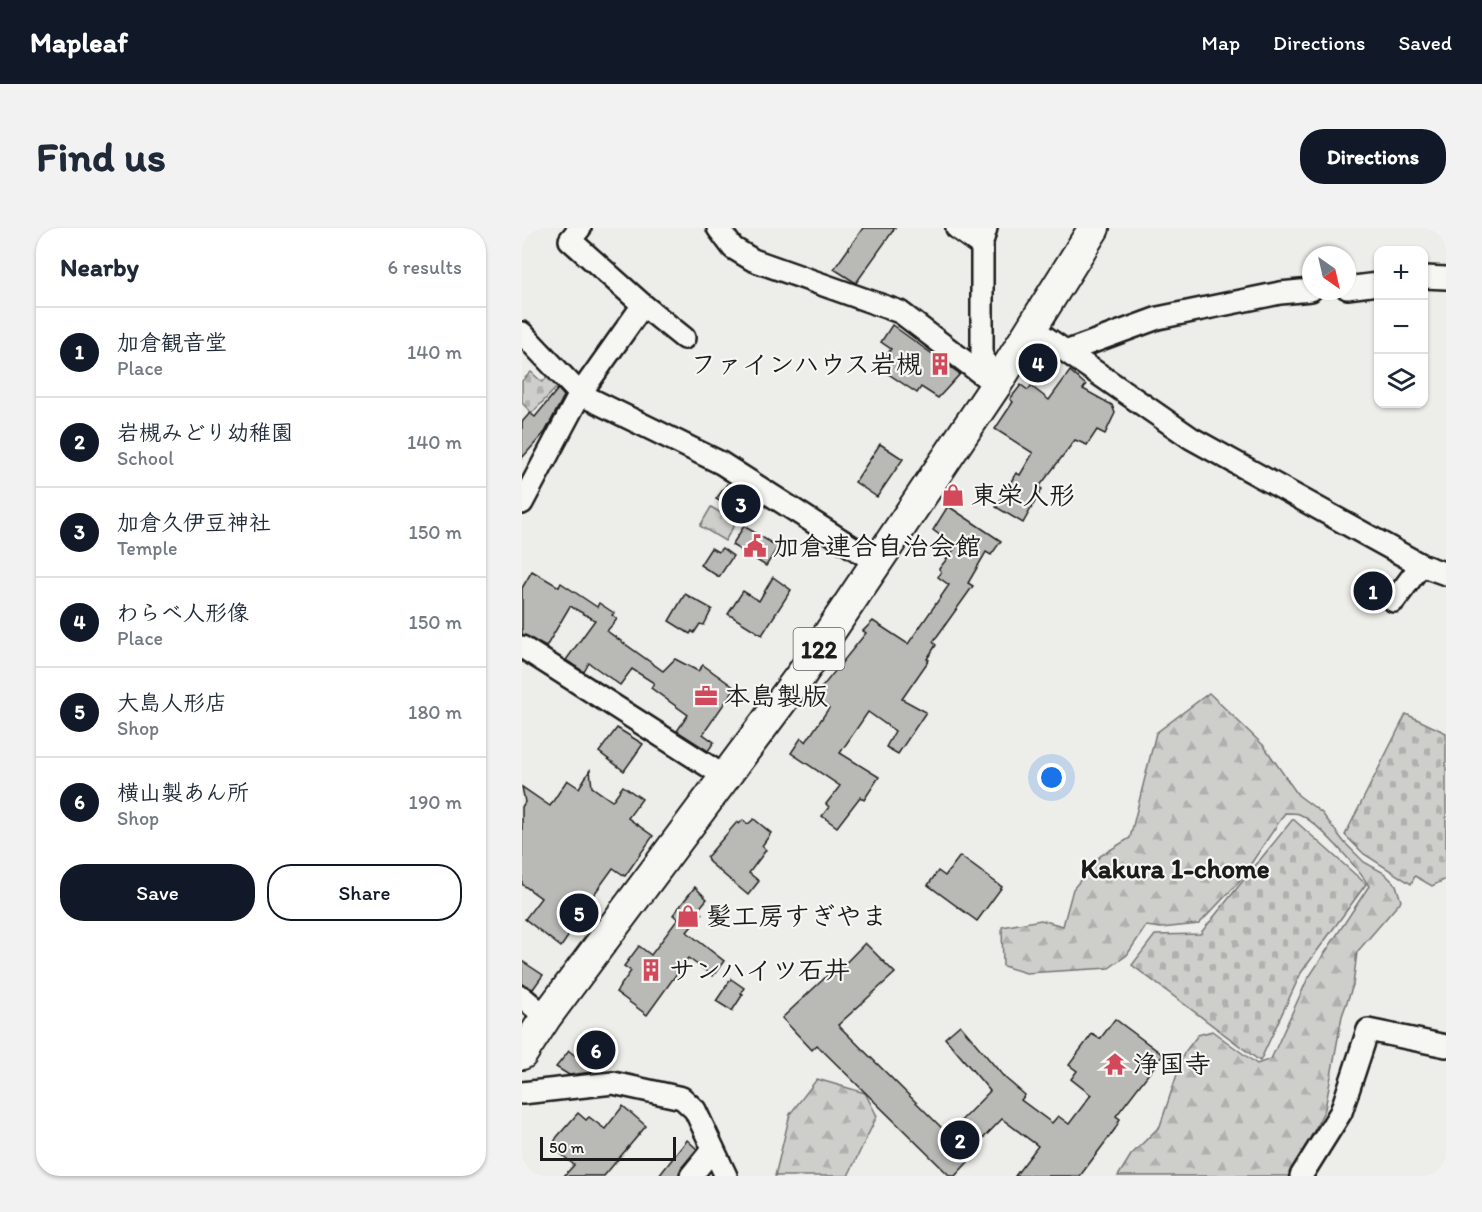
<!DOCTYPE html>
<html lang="en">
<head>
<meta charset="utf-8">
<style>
	body { margin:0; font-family:Itim,"Klee One",sans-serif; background:#f2f2f3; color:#1f2937 }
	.controls { position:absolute; right:18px; top:18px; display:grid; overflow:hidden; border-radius:12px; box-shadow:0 2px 4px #0004 }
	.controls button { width:54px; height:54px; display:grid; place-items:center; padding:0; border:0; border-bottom:2px solid #e0e1e3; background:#fff; color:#1f2937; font:30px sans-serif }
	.compass { position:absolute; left:780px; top:18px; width:54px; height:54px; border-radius:50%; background:#fff; box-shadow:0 2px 4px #0004; rotate:146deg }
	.scale { position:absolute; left:18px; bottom:15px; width:136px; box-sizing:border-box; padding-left:6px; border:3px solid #1c1c1c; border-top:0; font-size:16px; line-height:21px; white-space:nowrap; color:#1c1c1c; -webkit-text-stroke:4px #f6f6f2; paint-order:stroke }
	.you { position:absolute; left:530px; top:550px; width:21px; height:21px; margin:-15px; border:4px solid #fff; border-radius:50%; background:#1a73e8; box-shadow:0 0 0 9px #1a73e833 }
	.badge { display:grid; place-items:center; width:39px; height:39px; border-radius:50%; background:#111827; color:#fff; font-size:20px; font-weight:700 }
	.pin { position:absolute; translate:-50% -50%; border:3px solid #fff; box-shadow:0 2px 6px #0006 }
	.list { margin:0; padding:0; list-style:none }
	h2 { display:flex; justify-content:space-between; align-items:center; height:78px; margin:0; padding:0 24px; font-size:26px }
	h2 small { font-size:20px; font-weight:400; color:#747a83 }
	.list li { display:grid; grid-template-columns:39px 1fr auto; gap:18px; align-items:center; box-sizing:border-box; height:90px; padding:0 24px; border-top:2px solid #e0e1e3 }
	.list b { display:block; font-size:22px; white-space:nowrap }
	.list p { margin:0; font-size:20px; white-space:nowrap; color:#747a83 }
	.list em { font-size:20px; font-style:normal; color:#747a83 }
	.actions { display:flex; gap:12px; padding:18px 24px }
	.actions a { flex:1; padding:14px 0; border:2px solid #111827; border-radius:24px; text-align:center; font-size:21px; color:#111827 }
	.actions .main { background:#111827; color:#fff }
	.icon { flex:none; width:33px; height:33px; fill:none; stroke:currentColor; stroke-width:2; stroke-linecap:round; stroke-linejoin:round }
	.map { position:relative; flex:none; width:924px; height:948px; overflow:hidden; border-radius:24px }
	header { display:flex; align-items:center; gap:36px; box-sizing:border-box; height:84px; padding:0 30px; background:#111827; color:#fff }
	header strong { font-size:28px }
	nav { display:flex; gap:33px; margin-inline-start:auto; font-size:21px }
	.intro { display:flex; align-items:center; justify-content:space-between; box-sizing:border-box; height:144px; padding:0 36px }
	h1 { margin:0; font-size:42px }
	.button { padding:15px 27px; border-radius:24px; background:#111827; color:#fff; font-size:21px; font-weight:700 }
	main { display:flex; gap:36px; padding:0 36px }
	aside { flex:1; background:#fff; border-radius:24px; box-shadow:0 2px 4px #0004 }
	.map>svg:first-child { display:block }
	.forest { fill:url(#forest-firs); stroke:#757574; stroke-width:1.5 }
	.cemetery { fill:url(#cemetery-stones); stroke:#757574; stroke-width:1.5 }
	.park { fill:url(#park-crowns); stroke:#757574; stroke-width:1.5 }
	.building { fill:#b9b9b6; stroke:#1c1c1c; stroke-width:1.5 }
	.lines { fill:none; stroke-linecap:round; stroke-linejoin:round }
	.minor-casing { stroke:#1c1c1c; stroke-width:26 }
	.highway-casing { stroke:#1c1c1c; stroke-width:34 }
	.minor { stroke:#f6f6f2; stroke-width:21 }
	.highway { stroke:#f6f6f2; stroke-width:30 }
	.labels { text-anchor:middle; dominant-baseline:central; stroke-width:4.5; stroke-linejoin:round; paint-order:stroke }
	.shield { fill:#f6f6f2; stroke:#5d5d5c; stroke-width:1.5 }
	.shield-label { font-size:24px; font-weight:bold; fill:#1c1c1c }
	.poi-label { font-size:26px; font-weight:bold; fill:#1c1c1c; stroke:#f6f6f2; text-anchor:start }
	.neighbourhood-label { font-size:27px; font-weight:bold; fill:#1c1c1c; stroke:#f6f6f2 }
</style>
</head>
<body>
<header>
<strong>Mapleaf</strong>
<nav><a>Map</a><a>Directions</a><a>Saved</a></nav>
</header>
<div class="intro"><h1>Find us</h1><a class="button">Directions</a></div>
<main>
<aside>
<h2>Nearby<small>6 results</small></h2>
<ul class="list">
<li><span class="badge">1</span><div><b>加倉観音堂</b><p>Place</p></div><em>140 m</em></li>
<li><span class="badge">2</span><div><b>岩槻みどり幼稚園</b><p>School</p></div><em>140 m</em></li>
<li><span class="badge">3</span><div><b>加倉久伊豆神社</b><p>Temple</p></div><em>150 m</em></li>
<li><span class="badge">4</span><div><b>わらべ人形像</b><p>Place</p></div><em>150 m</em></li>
<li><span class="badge">5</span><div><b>大島人形店</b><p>Shop</p></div><em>180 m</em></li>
<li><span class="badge">6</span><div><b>横山製あん所</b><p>Shop</p></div><em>190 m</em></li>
</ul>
<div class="actions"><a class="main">Save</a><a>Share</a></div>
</aside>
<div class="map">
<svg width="924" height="948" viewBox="0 0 924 948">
	<defs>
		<pattern id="forest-firs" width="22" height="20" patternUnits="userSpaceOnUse" patternTransform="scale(1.5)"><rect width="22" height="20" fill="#cececb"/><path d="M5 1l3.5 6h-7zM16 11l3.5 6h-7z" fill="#b0b0ae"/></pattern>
		<pattern id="cemetery-stones" width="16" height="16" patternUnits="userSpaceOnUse" patternTransform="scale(1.5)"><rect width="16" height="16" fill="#cececb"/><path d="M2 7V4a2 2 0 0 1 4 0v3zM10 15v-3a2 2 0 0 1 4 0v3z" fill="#b0b0ae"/></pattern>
		<pattern id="park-crowns" width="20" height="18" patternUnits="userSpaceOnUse" patternTransform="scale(1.5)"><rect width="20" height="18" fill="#cececb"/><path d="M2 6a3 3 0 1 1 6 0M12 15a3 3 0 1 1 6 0" fill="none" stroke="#b0b0ae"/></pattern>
	</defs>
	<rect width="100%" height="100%" fill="#edede9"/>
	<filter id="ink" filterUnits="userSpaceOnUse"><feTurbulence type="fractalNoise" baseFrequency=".0167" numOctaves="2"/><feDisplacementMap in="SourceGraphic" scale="12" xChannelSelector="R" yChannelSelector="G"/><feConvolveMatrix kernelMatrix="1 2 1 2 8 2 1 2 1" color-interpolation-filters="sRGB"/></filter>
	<g filter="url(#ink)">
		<g class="forest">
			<path d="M687,465L742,518L776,567L800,585L822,614L842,634L862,645L874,657L879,673L835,724L831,757L820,788L803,881L769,948H596L609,927L638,898L662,825L676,807L690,803L735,836L749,831L785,752L847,658C835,639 797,595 777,586C774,585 767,585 763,585L716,655L677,696L639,700L624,698L605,727L587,740L504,745L481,738L480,699L519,692L541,698L551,661L578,628L608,610L634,505Z"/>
			<polygon points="295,851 343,865 355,888 326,948 253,948 268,886"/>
		</g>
		<g class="cemetery">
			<polygon points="9,144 20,154 27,148 37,157 10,185 0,175 0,153"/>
			<polygon points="884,486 924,505 924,651 910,658 893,648 889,656 842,626 823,607"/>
			<polygon points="771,591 844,656 779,745 738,833 610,737 633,707 678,706"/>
		</g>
		<polygon class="park" points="189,279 214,294 203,313 178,298"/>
		<g class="building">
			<polygon points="341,0 373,0 334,55 312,41"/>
			<polygon points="370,97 438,146 416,170 399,159 395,165 356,139 369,121 359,114"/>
			<polygon points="548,143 564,157 561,161 590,177 593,185 583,206 575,202 565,217 553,212 517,259 520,261 501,295 474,279 494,245 498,247 511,225 473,201 491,174 488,171 499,157 506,162 509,158 527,172"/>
			<polygon points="36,161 42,168 23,204 0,230 0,194 8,185 13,189"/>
			<polygon points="358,216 381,231 355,269 333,254"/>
			<polygon points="205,256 228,273 220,285 194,271"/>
			<polygon points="426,278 479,313 469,327 464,324 446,355 451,358 411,414 414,417 405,431 407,432 380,471 404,484 376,526 364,519 373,503 346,484 318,525 357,549 342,572 338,569 315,599 300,588 307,579 304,576 318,558 269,525 279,510 284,514 307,480 292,469 344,405 341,403 351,393 386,416 427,357 416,349 419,343 417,341 434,319 411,302"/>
			<polygon points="222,298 256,319 244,338 210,317"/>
			<polygon points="189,320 196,324 200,320 211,328 197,349 178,337"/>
			<polygon points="10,343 37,359 39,355 75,379 77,375 92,385 90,387 95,391 85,403 141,443 153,431 176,443 181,437 213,460 181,506 192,514 186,523 155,503 166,487 129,460 132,455 110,441 98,457 67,435 62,444 44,432 73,392 48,378 24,419 0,406 0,360"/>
			<polygon points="251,349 269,362 240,407 206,386 221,363 237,373"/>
			<polygon points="848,352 862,362 855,374 840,365"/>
			<polygon points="163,366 190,381 182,397 178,396 172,405 170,403 168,406 147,393"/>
			<polygon points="95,500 121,516 102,543 77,524"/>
			<polygon points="68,542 70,559 90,573 101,558 120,571 106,590 131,608 103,648 91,640 65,676 72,681 68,693 47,707 39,719 3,691 19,670 0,656 0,579 3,574 0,559 28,578 45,552 57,560"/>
			<polygon points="232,591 249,605 240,618 244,622 227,645 237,653 226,667 187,634 185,629 215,594 217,596 221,592 226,596"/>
			<polygon points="438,628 480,659 455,693 406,657 416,643 423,648"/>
			<polygon points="173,659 185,671 175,683 180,686 165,704 202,733 191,748 166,730 125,787 94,764 109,743 102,738 117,718 129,727 156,691 151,687"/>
			<polygon points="343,715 373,745 316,797 426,906 468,863 423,810 438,797 482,849 503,867 499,872 530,895 536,888 547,896 569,867 549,851 555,843 547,837 570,806 578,811 593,791 641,827 594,888 598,891 593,901 558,948 493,948 516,918 480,891 442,930 446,934 433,948 428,948 295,817 290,822 260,790 307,746 310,749"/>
			<polygon points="0,733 21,747 11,761 0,757"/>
			<polygon points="209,751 222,760 219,765 221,766 210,783 194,773"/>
			<polygon points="75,808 91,819 79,837 76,836 70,844 47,847 34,839 47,823 59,832"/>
			<polygon points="101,878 124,898 82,948 42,948 52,937 30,918 35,909 56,885 64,892 67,889 83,901"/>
			<polygon points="165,912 175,921 159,940 157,948 137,948"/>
		</g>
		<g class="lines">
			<g class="minor-casing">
				<g id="minor">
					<polyline points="196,0 211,20 231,32 378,84 474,157"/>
					<polyline points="435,0 460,18"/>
					<polyline points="464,0 460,14 460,127 472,154"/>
					<polyline points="902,49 924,50"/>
					<polyline points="825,60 856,56"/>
					<polyline points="121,77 162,110"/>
					<polyline points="510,100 669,210 899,337 924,346"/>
					<polyline points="0,105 58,166 199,235 355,335"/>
					<polyline points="546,123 636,90 758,65 789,62"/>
					<polyline points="0,275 58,166 121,77 48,12 58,0"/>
					<polyline points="872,373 899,337"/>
					<polyline points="0,419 205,550"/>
					<polyline points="0,769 24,789"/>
					<polyline points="0,865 91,855 160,870 173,882 204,948"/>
					<polyline points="169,948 191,921"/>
					<polyline points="779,948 819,884 846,802 924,818"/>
				</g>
			</g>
			<g class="highway-casing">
				<polyline id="highway" points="0,826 24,789 279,447 474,157 572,0"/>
			</g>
			<use href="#minor" class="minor"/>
			<use href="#highway" class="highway"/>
		</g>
	</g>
	<defs>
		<g id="building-bare" transform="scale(1.8)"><path d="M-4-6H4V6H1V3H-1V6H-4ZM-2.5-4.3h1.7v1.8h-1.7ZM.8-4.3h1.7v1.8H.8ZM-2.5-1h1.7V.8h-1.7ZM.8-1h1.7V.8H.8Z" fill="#d1495b" stroke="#f6f6f2" stroke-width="2.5" paint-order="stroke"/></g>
		<g id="shop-bare" transform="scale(1.8)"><path d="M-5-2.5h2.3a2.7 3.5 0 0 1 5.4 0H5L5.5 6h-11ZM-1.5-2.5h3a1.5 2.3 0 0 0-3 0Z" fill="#d1495b" stroke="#f6f6f2" stroke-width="2.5" paint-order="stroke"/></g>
		<g id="civic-bare" transform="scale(1.8)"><path d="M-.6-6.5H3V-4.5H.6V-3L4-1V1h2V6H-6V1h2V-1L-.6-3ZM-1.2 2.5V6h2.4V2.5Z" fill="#d1495b" stroke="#f6f6f2" stroke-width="2.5" paint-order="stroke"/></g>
		<g id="office-bare" transform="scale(1.8)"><path d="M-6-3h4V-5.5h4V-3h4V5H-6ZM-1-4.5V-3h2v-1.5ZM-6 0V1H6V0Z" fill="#d1495b" stroke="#f6f6f2" stroke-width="2.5" paint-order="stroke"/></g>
		<g id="temple-bare" transform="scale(1.8)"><path d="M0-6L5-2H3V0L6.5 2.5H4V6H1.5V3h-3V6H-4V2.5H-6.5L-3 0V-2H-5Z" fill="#d1495b" stroke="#f6f6f2" stroke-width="2.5" paint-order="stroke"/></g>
	</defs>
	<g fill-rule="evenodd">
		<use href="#building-bare" x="418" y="136"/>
		<use href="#shop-bare" x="431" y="267"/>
		<use href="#civic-bare" x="233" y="318"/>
		<use href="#office-bare" x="184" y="468"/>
		<use href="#shop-bare" x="166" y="688"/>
		<use href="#building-bare" x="129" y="742"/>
		<use href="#temple-bare" x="593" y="836"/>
	</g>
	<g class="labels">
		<rect class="shield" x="271.5" y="400" width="51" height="42" rx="4.5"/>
		<g class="shield-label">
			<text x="297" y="421">122</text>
		</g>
		<g class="poi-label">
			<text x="400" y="136" text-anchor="end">ファインハウス岩槻</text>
			<text x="449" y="267">東栄人形</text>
			<text x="251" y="318">加倉連合自治会館</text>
			<text x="202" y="468">本島製版</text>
			<text x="184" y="688">髪工房すぎやま</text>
			<text x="147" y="742">サンハイツ石井</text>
			<text x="611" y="836">浄国寺</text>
		</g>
		<g class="neighbourhood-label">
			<text x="653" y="640">Kakura 1-chome</text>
		</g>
	</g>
</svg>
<div class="controls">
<button>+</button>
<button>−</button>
<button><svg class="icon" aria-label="layers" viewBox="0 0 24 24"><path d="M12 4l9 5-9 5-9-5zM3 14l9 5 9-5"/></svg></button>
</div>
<svg class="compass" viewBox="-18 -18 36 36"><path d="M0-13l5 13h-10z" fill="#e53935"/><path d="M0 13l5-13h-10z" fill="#747a83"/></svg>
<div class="scale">50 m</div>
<div class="you"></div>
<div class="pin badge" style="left:851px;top:363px">1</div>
<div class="pin badge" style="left:438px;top:912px">2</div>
<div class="pin badge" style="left:219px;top:276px">3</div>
<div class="pin badge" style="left:516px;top:135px">4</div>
<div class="pin badge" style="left:57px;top:685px">5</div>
<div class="pin badge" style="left:74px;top:822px">6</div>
</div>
</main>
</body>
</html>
